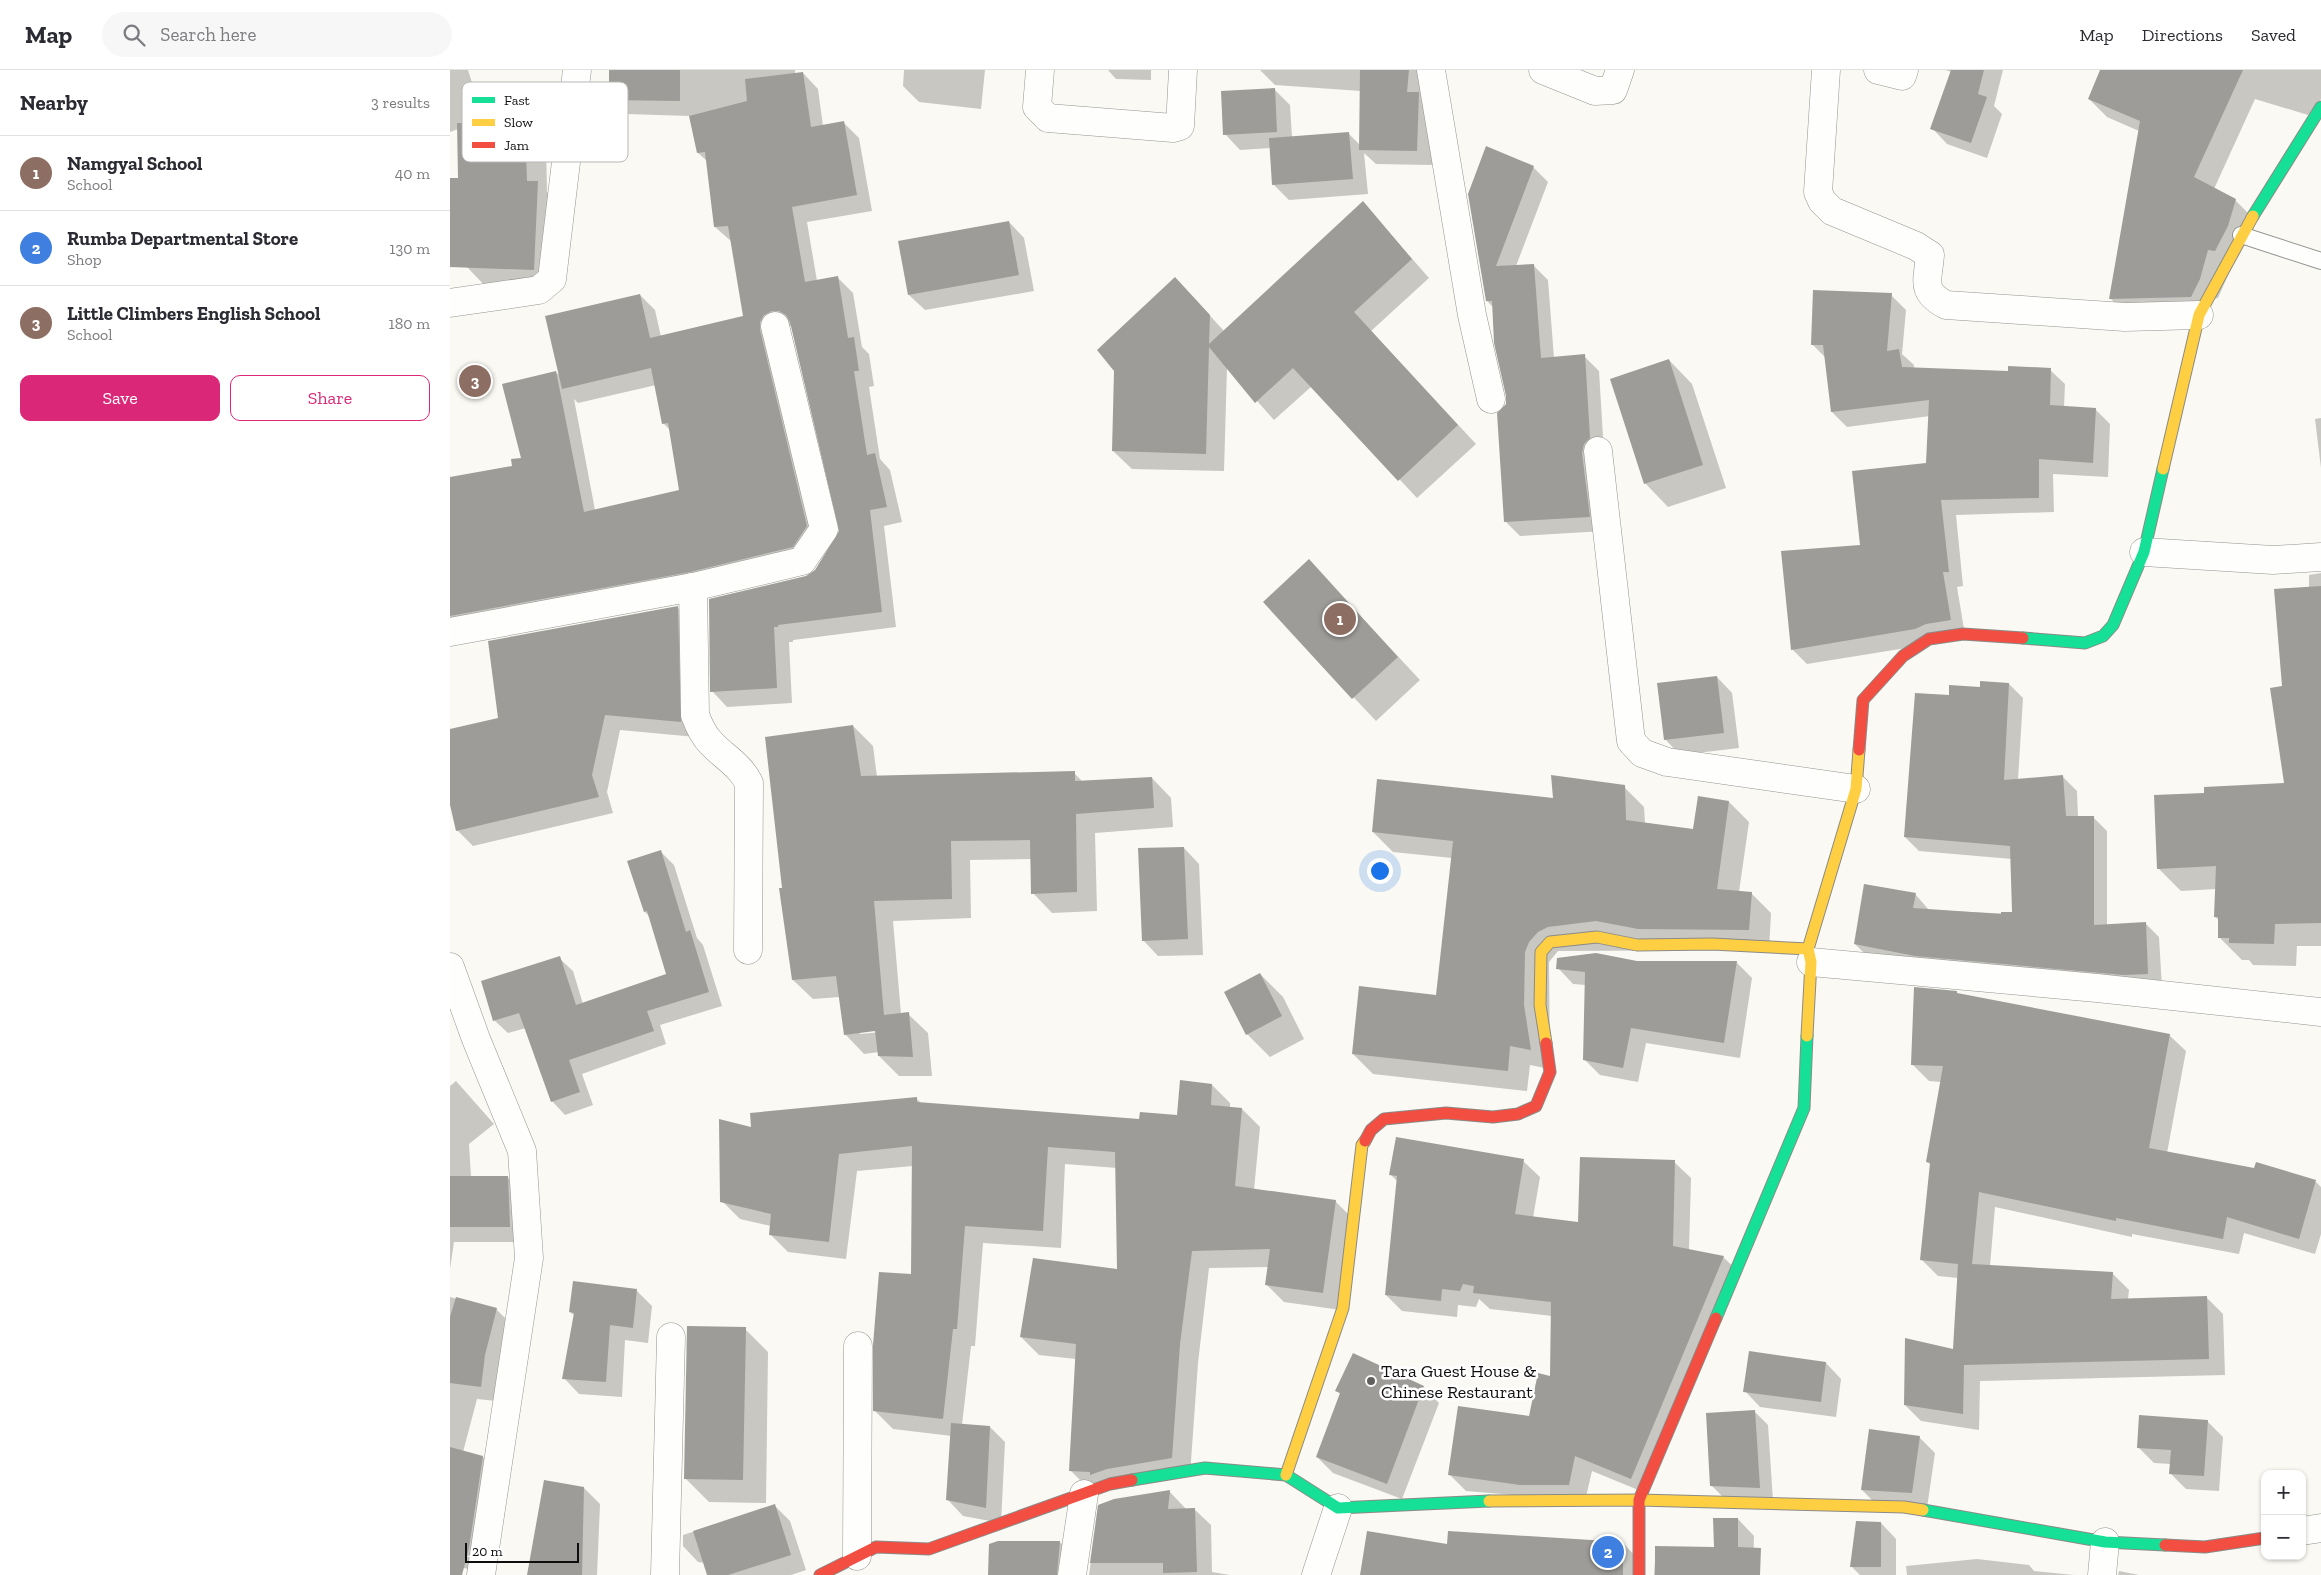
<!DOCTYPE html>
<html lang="en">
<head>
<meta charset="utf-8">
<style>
	body { margin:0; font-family:"Zilla Slab",serif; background:#f7f7f7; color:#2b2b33 }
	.controls { position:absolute; right:15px; bottom:15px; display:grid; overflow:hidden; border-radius:10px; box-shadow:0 1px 4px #0004 }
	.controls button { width:45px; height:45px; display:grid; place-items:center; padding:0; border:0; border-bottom:1px solid #e1e1e2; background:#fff; color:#2b2b33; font:25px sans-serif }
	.scale { position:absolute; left:15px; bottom:12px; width:114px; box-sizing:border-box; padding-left:5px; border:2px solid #0e0e0e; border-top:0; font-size:14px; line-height:18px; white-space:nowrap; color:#0e0e0e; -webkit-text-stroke:4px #fff; paint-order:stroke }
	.you { position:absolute; left:929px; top:800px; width:18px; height:18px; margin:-12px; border:4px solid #fff; border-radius:50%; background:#1a73e8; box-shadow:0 0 0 8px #1a73e833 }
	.badge { display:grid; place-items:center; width:32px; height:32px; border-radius:50%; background:#db2777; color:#fff; font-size:16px; font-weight:700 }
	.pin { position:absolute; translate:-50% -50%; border:2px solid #fff; box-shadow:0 1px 5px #0006 }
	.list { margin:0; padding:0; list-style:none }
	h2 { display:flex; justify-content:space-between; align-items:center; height:65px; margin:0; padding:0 20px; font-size:21px }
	h2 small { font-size:16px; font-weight:400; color:#7c7c81 }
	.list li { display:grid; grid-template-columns:32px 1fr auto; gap:15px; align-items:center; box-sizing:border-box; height:75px; padding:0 20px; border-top:1px solid #e1e1e2 }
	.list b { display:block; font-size:19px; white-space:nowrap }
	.list p { margin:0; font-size:16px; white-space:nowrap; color:#7c7c81 }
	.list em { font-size:16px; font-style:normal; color:#7c7c81 }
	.actions { display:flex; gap:10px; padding:15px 20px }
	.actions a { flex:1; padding:11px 0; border:1px solid #db2777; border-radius:10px; text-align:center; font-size:18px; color:#db2777 }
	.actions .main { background:#db2777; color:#fff }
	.icon { flex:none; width:28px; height:28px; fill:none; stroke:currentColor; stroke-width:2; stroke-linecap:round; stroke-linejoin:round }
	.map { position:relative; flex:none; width:1871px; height:1505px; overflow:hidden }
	header { display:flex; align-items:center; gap:30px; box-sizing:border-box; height:70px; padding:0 25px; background:#fff; border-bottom:1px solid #e1e1e2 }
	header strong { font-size:24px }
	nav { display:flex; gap:28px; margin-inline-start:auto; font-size:18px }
	.search { width:350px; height:45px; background:#f7f7f7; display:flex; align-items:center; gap:12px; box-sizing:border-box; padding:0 18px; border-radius:28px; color:#7c7c81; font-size:19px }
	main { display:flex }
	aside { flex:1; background:#fff }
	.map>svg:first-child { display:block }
	.shadow { fill:#0003; fill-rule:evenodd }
	.building { fill:#9e9c98 }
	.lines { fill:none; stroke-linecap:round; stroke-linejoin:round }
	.lane-casing { stroke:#949491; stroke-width:18 }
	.street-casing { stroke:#949491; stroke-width:29 }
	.fast-casing { stroke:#8b8a88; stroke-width:13 }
	.slow-casing { stroke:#8b8a88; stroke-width:13 }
	.jam-casing { stroke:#8b8a88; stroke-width:13 }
	.lane { stroke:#fefefd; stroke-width:16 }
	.street { stroke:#fefefd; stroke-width:28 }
	.fast { stroke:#16e098; stroke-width:11 }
	.slow { stroke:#ffcf43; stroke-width:11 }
	.jam { stroke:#f24e42; stroke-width:11 }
	.poi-dot { fill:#61605e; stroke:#fff; stroke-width:2 }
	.labels { text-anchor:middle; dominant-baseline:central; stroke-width:5; stroke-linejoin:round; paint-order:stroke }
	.poi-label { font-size:18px; fill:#0e0e0e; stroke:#fff; text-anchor:start }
	.key { fill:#fff; stroke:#b7b7b7; stroke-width:1 }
	.key-label { font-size:14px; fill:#0e0e0e }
</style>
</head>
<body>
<header>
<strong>Map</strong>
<div class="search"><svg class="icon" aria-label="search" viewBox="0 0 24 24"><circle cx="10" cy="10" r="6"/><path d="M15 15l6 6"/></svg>Search here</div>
<nav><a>Map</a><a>Directions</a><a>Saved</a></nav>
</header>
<main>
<aside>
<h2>Nearby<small>3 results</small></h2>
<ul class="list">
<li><span class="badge" style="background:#8d6e63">1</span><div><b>Namgyal School</b><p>School</p></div><em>40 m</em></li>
<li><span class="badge" style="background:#3f7fe0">2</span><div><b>Rumba Departmental Store</b><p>Shop</p></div><em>130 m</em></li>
<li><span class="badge" style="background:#8d6e63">3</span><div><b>Little Climbers English School</b><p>School</p></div><em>180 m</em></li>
</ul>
<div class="actions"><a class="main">Save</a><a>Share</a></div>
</aside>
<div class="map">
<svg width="1871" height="1505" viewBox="0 0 1871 1505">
	<rect width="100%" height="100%" fill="#faf9f3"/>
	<g class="shadow">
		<polygon points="0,0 18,0 34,51 28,53 75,53 96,74 97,122 108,134 105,221 38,219 17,197 0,143 0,109 9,109 8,59 0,62"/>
		<path d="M161,0H345V4L353,3L368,19L373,56L394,53L409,68L422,141L357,152L367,211L388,208L403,223L412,277L419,284L424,316L419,317L430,389L440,400L452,452L434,456L446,557L343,570V572H339L342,633L277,637L262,621L357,507L366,501L391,462L342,256H337L372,472L358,492L0,553V409L64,397L72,389L106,302L110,306L190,225L205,240L211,267L294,247L282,172L265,157L257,91L248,83L240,46L176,44L160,29ZM206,315L213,353L221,361L230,421L145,440L124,329L128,333Z"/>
		<polygon points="454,0 535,0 531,39 469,32 453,16"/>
		<polygon points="658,0 701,0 701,10 666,9"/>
		<polygon points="810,0 976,0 983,38 982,95 926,94 914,83 918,124 839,130 824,115 821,78 790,80 775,64 825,20 840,35 842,67 898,63 911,76 911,21 825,15"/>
		<polygon points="1495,0 1553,0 1544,36 1552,44 1537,88 1497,74 1482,58 1502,2"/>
		<polygon points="1652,0 1871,0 1871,29 1858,45 1805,29 1764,119 1785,130 1803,148 1768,228 1678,246 1660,228 1689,61 1657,47 1639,29"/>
		<polygon points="1083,97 1098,112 1066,196 1083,195 1098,210 1104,288 1134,286 1149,301 1154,383 1154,461 1070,466 1055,451 1058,326 1043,237 1037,231 1019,124"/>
		<polygon points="913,133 979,208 921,261 1026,374 967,428 862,316 824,350 777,297 774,401 682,399 663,381 743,227 774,261"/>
		<polygon points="559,152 574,168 584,221 475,240 459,225"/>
		<polygon points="1441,225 1456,240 1452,284 1464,295 1464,299 1559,302 1600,300 1615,314 1614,337 1645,339 1660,354 1658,407 1603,404 1604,442 1506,445 1513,516 1507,517 1515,565 1481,574 1357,594 1342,579 1412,476 1478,394 1480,346 1397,357 1382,342 1375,287 1362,274"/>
		<polygon points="1219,290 1242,314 1276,418 1218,437 1195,413"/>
		<polygon points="1871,348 1871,398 1865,349"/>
		<polygon points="859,491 970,610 926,651 814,532"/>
		<polygon points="1871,503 1871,876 1847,876 1846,896 1803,895 1799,890 1792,890 1769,867 1769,850 1765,847 1766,819 1731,821 1708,798 1755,724 1835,714 1833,617 1859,518 1859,505"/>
		<polygon points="227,537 243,553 246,667 170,660 157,722 163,743 23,776 7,760 0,730 0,660 49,649"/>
		<polygon points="1267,607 1282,623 1289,678 1230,685 1215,669"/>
		<polygon points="1559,614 1573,628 1568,710 1613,707 1627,721 1628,747 1643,747 1657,761 1657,855 1695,853 1709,867 1712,918 1419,888 1405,874 1465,824 1479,840 1563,844 1562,789 1469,781 1455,767 1500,626"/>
		<path d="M403,656L423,676L427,707L624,703L633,712L702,708L721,728L723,757L645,763L647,841L602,843L583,823L582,789L520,790L521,848L443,851L451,944H458L478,963L482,1006H449L429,986V982L414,984L395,964L390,927L363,929L343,910ZM432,959V962L410,964V962Z"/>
		<polygon points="1174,717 1194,737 1195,753 1244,760 1249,728 1279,732 1299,752 1289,822 1301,823 1321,843 1319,880 1108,881 1099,892 1100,999 1080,995 1077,1021 923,1004 903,984 987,926 1002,788 943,782 923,762"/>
		<polygon points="734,778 749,794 753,885 708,886 693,870"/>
		<polygon points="211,782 224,795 247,868 253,875 272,936 210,955 216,974 132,1004 143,1035 115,1045 102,1031 76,958 58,963 44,950 109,888 123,901 133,934 218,905 200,847 195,842 179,792"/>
		<polygon points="1187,892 1286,892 1302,908 1290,988 1196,973 1188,1012 1150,1005 1134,989 1136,915 1123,914 1108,898"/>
		<polygon points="810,904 833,927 854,969 820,987 797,964"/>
		<polygon points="1506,922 1509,925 1719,965 1736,981 1717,1083 1866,1112 1871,1117 1871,1164 1865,1184 1794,1163 1789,1184 1682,1164 1682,1167 1545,1137 1540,1196 1662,1203 1679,1220 1678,1229 1756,1227 1773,1244 1775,1305 1530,1311 1529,1360 1471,1351 1455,1335 1504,1281 1508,1208 1488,1206 1472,1190 1481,1095 1478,1092 1491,1012 1479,1011 1463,995"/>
		<polygon points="6,1011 44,1054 19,1074 21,1107 57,1107 73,1122 74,1172 4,1172 0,1199 0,1016"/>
		<polygon points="762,1015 780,1033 780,1038 792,1039 810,1057 804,1120 885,1131 903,1149 891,1240 834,1232 816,1214 819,1197 759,1198 748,1293 740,1405 639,1419 621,1401 626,1289 589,1285 571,1267 668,1200 667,1098 615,1094 611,1178 533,1173 525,1276 521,1276 512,1355 540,1357 555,1372 551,1453 513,1446 498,1430 502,1366 443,1359 425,1341 462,1205 463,1096 407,1101 396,1189 338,1182 320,1164 321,1156 290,1149 272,1131 302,1058 466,1028 472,1034 690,1050 728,1047"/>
		<polygon points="1073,1091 1090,1107 1083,1148 1130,1154 1224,1092 1241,1108 1239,1180 1273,1187 1290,1203 1198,1424 1142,1401 1135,1431 1016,1421 1000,1405 1080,1347 1101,1307 1102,1246 1040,1239 1029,1229 1026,1237 1008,1235 1007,1247 952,1241 936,1225 948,1112 940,1104"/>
		<polygon points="187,1221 202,1236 198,1273 175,1270 172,1327 129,1324 114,1308 125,1246 120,1242"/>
		<polygon points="0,1227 46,1239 61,1254 46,1331 27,1329 13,1382 33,1387 48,1402 32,1503 0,1494"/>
		<polygon points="295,1259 318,1282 316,1433 259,1432 236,1409"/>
		<polygon points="1376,1293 1391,1309 1386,1347 1310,1337 1295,1321"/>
		<polygon points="973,1317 989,1333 952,1429 883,1403 867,1387 891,1325 887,1320"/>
		<polygon points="1304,1341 1318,1355 1323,1431 1276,1430 1262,1416"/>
		<polygon points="1757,1351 1773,1367 1769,1421 1736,1419 1720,1403 1721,1394 1704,1393 1688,1377"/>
		<polygon points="1469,1367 1485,1383 1477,1438 1427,1435 1412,1420"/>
		<polygon points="134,1418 150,1434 147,1505 78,1505"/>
		<polygon points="719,1421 736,1439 744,1439 761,1455 762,1502 780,1505 639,1505 649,1436"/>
		<polygon points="325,1436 340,1451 356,1500 341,1505 262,1505 262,1494 248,1492 233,1476 233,1465"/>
		<polygon points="1288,1449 1304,1466 1303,1505 1204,1505 1206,1477 1266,1478"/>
		<polygon points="1431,1453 1446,1469 1446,1505 1410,1505 1402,1497"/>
		<polygon points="548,1472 611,1473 627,1489 626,1505 540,1505"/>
		<polygon points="1173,1473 1189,1490 1190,1505 911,1505 998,1476"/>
		<polygon points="1527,1489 1579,1495 1584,1501 1624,1505 1457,1505 1456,1496"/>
		<polygon points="1669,1501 1689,1505 1668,1505"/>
	</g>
	<g class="building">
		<polygon points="159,0 230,0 230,31 159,30"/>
		<polygon points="910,0 959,0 957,22 969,22 967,81 909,80"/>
		<polygon points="1501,0 1534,0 1528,24 1537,27 1521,73 1480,59"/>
		<polygon points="1650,0 1793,0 1744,107 1786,129 1778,156 1765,181 1758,180 1750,209 1741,227 1659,229 1690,51 1638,29"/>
		<polygon points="353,2 361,57 394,51 407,125 342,137 355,212 388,206 398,268 404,267 409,301 404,301 417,385 425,383 437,437 420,440 432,542 328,555 328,557 324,557 327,618 260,622 259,529 356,506 365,500 389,461 340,252 336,245 329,241 322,241 314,245 310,252 310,260 357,456 343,477 240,502 0,546 0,407 62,396 61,389 71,388 52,314 106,301 134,442 229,420 218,353 212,354 201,298 112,319 95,246 190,224 200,268 293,246 278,156 264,157 255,82 247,83 239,46 297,31 295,9"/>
		<polygon points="825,18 827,62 773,65 771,21"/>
		<polygon points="75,52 77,111 88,111 84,200 0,197 0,108 8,108 7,53"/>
		<polygon points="899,62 903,109 822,115 819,68"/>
		<polygon points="1036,76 1084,96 1046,196 1084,194 1091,288 1135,284 1140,368 1134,374 1132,383 1140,447 1054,452 1047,343 1056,334 1056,326 1044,273 1042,231 1036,231 1018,124"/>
		<polygon points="913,131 962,189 904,242 1008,355 948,411 843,298 805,333 759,277 756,384 662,381 664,301 647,280 725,207 760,245 759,274"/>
		<polygon points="559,151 569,205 458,225 448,171"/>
		<polygon points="1363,220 1442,223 1437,281 1449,279 1452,297 1558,301 1558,296 1601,298 1600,335 1646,338 1643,393 1589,389 1589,428 1491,430 1499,502 1493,502 1501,550 1476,554 1465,559 1341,580 1331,481 1410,475 1402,401 1476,393 1479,330 1381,342 1373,275 1361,275"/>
		<polygon points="1219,289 1253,395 1194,414 1160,309"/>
		<polygon points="859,489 948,587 902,629 813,532"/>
		<polygon points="1871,516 1871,853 1825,854 1824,874 1779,873 1779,868 1768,868 1768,847 1764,847 1766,796 1707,799 1704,725 1754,723 1754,717 1834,713 1820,618 1832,616 1824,519"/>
		<polygon points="228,536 231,652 155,645 142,705 149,727 6,761 0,735 0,659 48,648 38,571"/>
		<polygon points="1267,606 1274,663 1214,670 1207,613"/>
		<polygon points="1530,611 1559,613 1554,710 1613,705 1616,746 1644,746 1644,855 1696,852 1698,904 1674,905 1465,886 1404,874 1414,814 1466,823 1463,838 1551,844 1551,842 1562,842 1560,776 1454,767 1465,623 1499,625 1499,615 1530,617"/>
		<polygon points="403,655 411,706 625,701 625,711 702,707 704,738 626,744 627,822 581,824 580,770 501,771 502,829 424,831 434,945 459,942 463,987 428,986 425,961 394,965 386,906 342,910 329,818 332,818 315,667"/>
		<polygon points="1101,705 1175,715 1176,750 1243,759 1248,726 1279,731 1267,819 1302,822 1299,860 1188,859 1146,851 1098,857 1088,862 1079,872 1075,882 1074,935 1081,980 1060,976 1058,1001 902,984 909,916 986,925 1003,771 922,762 927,709 1103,728"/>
		<polygon points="734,777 738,869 692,871 688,778"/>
		<polygon points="211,780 236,862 240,860 259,922 197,941 204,961 119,990 130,1022 101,1032 69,943 43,951 31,911 110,886 126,935 216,904 197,841 194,842 177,791"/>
		<polygon points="1146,883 1187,891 1287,891 1274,973 1181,958 1173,998 1133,990 1135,902 1106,899 1107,888"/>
		<polygon points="810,903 832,946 796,965 774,922"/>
		<polygon points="1464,917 1507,921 1507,923 1720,964 1699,1078 1804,1098 1806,1092 1866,1110 1849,1169 1777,1147 1773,1169 1666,1148 1666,1151 1529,1122 1522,1194 1663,1202 1661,1229 1757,1226 1759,1289 1514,1295 1513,1344 1454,1335 1455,1268 1503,1279 1508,1194 1470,1190 1480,1093 1476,1092 1493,996 1461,995"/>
		<polygon points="730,1010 762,1014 761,1035 792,1038 785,1116 886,1130 873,1223 815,1215 820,1179 742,1181 730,1274 722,1388 657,1399 640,1405 640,1402 619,1401 626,1274 570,1267 583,1188 667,1199 665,1082 598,1077 593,1161 515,1156 507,1259 503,1259 493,1349 423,1341 423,1275 429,1202 461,1204 462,1076 389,1084 379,1172 319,1165 321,1144 270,1132 269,1049 301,1057 300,1043 467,1027 467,1032 689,1049 690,1042 727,1045"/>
		<polygon points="946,1067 1074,1089 1065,1144 1128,1152 1130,1087 1225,1090 1223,1176 1274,1186 1181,1409 1125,1386 1119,1415 1070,1415 998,1405 1008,1336 1079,1346 1088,1303 1100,1306 1101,1232 1023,1223 1024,1216 1013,1214 1010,1221 992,1219 991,1231 935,1225 947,1106 939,1105"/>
		<polygon points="0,1106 58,1106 60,1157 0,1157"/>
		<polygon points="123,1211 187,1219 183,1258 160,1255 156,1312 112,1309 124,1243 119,1242"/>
		<polygon points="6,1227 47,1238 35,1285 31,1317 0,1313 0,1247"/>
		<polygon points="237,1256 296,1257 293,1410 234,1409"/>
		<polygon points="1299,1281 1376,1292 1371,1332 1293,1322"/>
		<polygon points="903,1283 974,1316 937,1414 866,1387 890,1323 885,1321"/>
		<polygon points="1305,1340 1310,1418 1260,1416 1256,1343"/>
		<polygon points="1689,1345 1758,1350 1754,1406 1719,1404 1721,1380 1687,1378"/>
		<polygon points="501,1353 540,1356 536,1438 496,1430"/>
		<polygon points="1419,1359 1470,1366 1462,1423 1411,1420"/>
		<polygon points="0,1377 33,1386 19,1478 12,1505 0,1505"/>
		<polygon points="94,1410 134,1417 132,1505 77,1505"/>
		<polygon points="720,1420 718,1439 745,1438 747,1502 713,1503 713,1493 640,1493 648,1435 664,1429"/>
		<polygon points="325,1434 341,1485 278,1505 257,1505 243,1461"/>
		<polygon points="1263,1448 1288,1448 1288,1477 1311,1478 1310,1505 1205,1505 1205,1476 1264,1477"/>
		<polygon points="1406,1451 1431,1452 1431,1497 1400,1497"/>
		<polygon points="917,1461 997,1474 998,1461 1173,1472 1173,1505 910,1505"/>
		<polygon points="548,1471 610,1471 607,1505 538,1505 539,1474"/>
	</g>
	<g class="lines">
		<g class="lane-casing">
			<polyline id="lane" points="1791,165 1871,191"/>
		</g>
		<g class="street-casing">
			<g id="street">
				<polyline points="590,0 587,37 598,48 723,58 730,56 733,0"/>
				<polyline points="981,0 1022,245 1041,329"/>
				<polyline points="1093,0 1145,21 1163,20 1170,0"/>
				<path d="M1376,0L1368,122L1372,131L1382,141L1466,176L1480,185C1478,211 1470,221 1496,235L1675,247L1749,245"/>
				<polyline points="1428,0 1452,6 1454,0"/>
				<polyline points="0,233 89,220 102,209 127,0"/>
				<polyline points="1148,381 1181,671 1192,683 1217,692 1406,719"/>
				<polyline points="1694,482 1823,490 1871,487"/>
				<path d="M243,517L245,645C249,656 253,665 261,673C274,687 290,695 299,713L298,880"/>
				<polyline points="0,562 243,517 352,491 374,459 325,256"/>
				<polyline points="1361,892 1647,918 1871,942"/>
				<polyline points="0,897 26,969 72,1081 79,1188 31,1505"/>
				<polyline points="1852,1461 1871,1458"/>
				<polyline points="407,1486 408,1276"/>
				<polyline points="215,1505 221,1267"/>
				<polyline points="622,1505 634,1424"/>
				<polyline points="866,1505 888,1438"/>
				<polyline points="1652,1505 1655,1472"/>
			</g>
		</g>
		<g class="fast-casing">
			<g id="fast">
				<polyline points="1803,146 1871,37"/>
				<polyline points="1573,568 1635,573 1653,566 1663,555 1694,482 1713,399"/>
				<polyline points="1266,1248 1354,1038 1357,966"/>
				<polyline points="682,1410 755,1398 836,1405 888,1438 1039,1431"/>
				<polyline points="1473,1440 1655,1472 1715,1475"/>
			</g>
		</g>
		<g class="slow-casing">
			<g id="slow">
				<polyline points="1713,399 1749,245 1803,146"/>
				<polyline points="1357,966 1361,892 1358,879 1406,719 1409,680"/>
				<polyline points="1096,973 1090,935 1091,882 1100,872 1147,867 1187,875 1262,874 1358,879"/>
				<polyline points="836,1405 893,1238 912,1075 915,1071"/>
				<polyline points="1039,1431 1189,1430 1454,1437 1473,1440"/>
			</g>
		</g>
		<g class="jam-casing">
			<g id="jam">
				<polyline points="1409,680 1413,630 1453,586 1479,569 1513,564 1573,568"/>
				<polyline points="915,1071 921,1060 934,1049 996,1043 1043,1047 1068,1044 1086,1036 1100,1002 1096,973"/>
				<polyline points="1715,1475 1755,1477 1815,1468"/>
				<polyline points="370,1505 426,1477 479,1479 660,1414 682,1410"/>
				<polyline points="1189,1505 1189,1430 1266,1248"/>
			</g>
		</g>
		<use href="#lane" class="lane"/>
		<use href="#street" class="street"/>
		<use href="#fast" class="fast"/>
		<use href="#slow" class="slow"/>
		<use href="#jam" class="jam"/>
	</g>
	<circle class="poi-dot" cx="921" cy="1311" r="5"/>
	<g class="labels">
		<g class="poi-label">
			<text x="931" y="1301">Tara Guest House &amp;<tspan x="931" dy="21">Chinese Restaurant</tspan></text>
		</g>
	</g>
	<rect x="12" y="12" width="166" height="80" rx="8" class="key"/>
	<rect x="22" y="27" width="23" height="6" fill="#16e098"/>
	<rect x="22" y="49" width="23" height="7" fill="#ffcf43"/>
	<rect x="22" y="72" width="23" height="6" fill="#f24e42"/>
	<g class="key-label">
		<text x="54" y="35">Fast</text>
		<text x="54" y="57">Slow</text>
		<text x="54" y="80">Jam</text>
	</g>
</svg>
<div class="controls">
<button>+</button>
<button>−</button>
</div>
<div class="scale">20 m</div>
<div class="you"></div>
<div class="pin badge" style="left:890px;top:549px;background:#8d6e63">1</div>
<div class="pin badge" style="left:1158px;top:1482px;background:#3f7fe0">2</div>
<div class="pin badge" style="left:25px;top:311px;background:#8d6e63">3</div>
</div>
</main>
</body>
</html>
